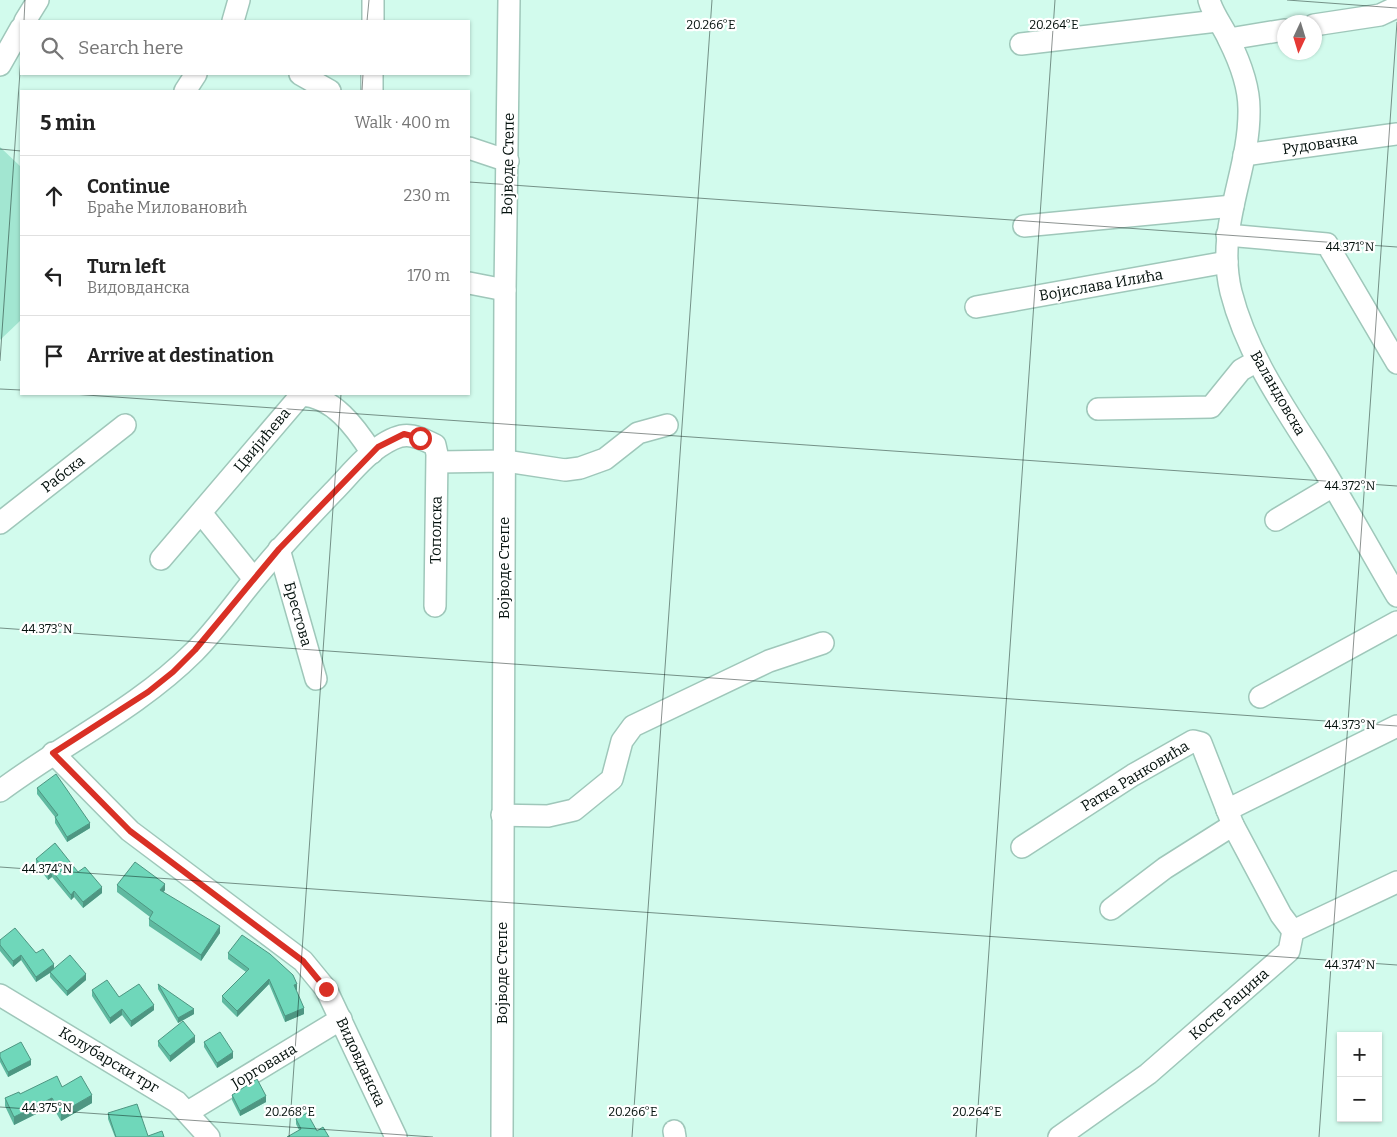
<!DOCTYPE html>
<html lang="en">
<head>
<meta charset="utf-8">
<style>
	body { margin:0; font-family:Bitter,serif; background:#f6f6f6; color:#222 }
	.controls { position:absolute; right:15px; bottom:15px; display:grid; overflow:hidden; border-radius:0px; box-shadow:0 1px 4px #0004 }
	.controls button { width:45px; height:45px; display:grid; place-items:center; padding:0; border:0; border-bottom:1px solid #e0e0e0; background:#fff; color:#222; font:25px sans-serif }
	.compass { position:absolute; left:1277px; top:15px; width:45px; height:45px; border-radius:50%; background:#fff; box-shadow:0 1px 4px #0004; rotate:184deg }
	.stop { position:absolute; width:15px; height:15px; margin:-11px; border:4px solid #d93025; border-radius:50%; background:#fff }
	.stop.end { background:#d93025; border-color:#fff; box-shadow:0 1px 5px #0008 }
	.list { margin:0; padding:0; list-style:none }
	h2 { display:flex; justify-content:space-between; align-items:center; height:65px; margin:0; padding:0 20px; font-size:21px }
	h2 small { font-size:16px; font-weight:400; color:#767676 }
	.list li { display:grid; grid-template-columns:32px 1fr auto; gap:15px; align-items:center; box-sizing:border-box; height:80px; padding:0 20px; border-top:1px solid #e0e0e0 }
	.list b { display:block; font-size:19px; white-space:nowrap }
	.list p { margin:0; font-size:16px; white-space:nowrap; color:#767676 }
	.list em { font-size:16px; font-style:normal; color:#767676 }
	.icon { flex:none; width:28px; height:28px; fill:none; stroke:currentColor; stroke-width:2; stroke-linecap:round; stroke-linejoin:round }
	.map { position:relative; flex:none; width:1397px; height:1137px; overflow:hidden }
	.search { position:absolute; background:#fff; box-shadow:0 1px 4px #0004; left:20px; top:20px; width:450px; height:55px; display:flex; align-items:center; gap:12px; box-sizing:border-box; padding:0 18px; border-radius:0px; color:#767676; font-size:19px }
	.panel { position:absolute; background:#fff; box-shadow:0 1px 4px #0004; left:20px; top:90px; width:450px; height:305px; border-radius:0px }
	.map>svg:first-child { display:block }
	.green { fill:#a2e6d1 }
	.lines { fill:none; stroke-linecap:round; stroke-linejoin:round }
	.minor-casing { stroke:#9fc7ba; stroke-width:24 }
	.minor { stroke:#fff; stroke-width:21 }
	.wall { fill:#5fb9a0 }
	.shaded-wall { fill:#4e9682 }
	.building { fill:#6fd7ba; stroke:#4e9682 }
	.route { stroke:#d93025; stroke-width:6 }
	.ticks { fill:none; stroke:#03100c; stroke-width:1; stroke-opacity:0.45 }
	.labels { text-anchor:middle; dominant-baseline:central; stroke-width:4.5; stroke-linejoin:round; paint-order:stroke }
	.street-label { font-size:15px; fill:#03100c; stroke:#fff }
	.ticks-label { font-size:12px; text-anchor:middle; fill:#03100c; stroke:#fff; stroke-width:4.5; stroke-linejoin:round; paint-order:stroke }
</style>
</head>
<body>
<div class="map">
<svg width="1397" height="1137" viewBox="0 0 1397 1137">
	<rect width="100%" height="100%" fill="#d2fbed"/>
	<polygon class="green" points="0,147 21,167 21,320 0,340"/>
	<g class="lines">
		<g class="minor-casing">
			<g id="minor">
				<path d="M1209,0C1213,15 1223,26 1229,40C1239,60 1249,86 1249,109C1250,172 1215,226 1231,292C1247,355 1285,408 1319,462C1346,506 1371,552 1397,596"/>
				<polyline points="25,21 38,0"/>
				<polyline points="233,21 239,0"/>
				<polyline points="373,21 373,0"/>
				<polyline points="1314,25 1380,15 1397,7"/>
				<polyline points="1229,39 1284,30"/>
				<polyline points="1021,44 1217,21"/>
				<polyline points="0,65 21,28"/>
				<polyline points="300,74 330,91"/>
				<polyline points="185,91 196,74"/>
				<polyline points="372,91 372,74"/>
				<polyline points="469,148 508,161"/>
				<polyline points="1244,155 1397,134"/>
				<polyline points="1024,226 1233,206"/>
				<polyline points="1227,235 1327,244 1397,363"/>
				<polyline points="469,283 505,290"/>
				<polyline points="976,307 1227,262"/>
				<polyline points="1098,409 1211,407 1241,370 1257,361"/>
				<polyline points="438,462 505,461 565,470 580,468 605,459 638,433 667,425"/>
				<polyline points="201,513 254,579"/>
				<polyline points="1276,520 1333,486"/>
				<polyline points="0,523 125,425"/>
				<polyline points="279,549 316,679"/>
				<path d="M161,559L301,395C333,396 356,428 372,453"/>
				<polyline points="1260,697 1397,622"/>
				<polyline points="53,753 130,831 303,961 326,989 396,1137"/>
				<path d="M0,791C63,744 138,708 194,652C217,629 236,601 257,576C281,547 307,519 333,492C348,477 362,458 379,447C402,431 411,433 435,445L437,454L435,606"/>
				<polyline points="1227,810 1397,726"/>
				<polyline points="502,815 548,816 574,810 612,779 622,741 633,726 769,661 823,643"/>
				<polyline points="1022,847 1133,775 1193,741 1201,743 1233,825"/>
				<polyline points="1111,909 1165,868 1233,825 1281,915 1293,931"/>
				<polyline points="0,995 177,1102 209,1137"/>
				<polyline points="188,1112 341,1019"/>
				<polyline points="674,1131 675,1137"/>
				<polyline points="502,1137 505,290 509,0"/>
				<polyline points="1059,1137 1148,1074 1289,951 1293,931 1397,882"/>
			</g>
		</g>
		<use href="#minor" class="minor"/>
	</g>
	<g class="wall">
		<polygon points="37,788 90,828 67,842 55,823 55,817 37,794"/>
		<polygon points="36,859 78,872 102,893 83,908 74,897 71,900 52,877 48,880 36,864"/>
		<polygon points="117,885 165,890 163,892 220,933 201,961 149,926 149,919 150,917 117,892"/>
		<polygon points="0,940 36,953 54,968 86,980 67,996 50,977 50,973 36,982 21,960 13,967 0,951"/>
		<polygon points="228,953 297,990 296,990 304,1014 285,1022 269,984 237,1017 222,1002 222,996 246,972 228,959"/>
		<polygon points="158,984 194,1014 178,1023 158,989"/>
		<polygon points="92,990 119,997 154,1010 131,1027 122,1015 110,1024 92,996"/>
		<polygon points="158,1041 195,1042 170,1062 158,1046"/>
		<polygon points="204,1042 233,1058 217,1068 204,1047"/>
		<polygon points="0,1053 31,1065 8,1077 0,1062"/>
		<polygon points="62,1087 92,1103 61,1121 52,1106 14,1125 5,1106 5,1098 20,1094"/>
		<polygon points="232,1095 266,1102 240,1116 232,1100"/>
		<polygon points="108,1113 148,1136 164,1137 115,1137 108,1119"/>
		<polygon points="296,1119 317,1131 299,1130 296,1124"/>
	</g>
	<g class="shaded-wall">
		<polygon points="90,823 90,828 67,842 67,837"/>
		<polygon points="52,871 52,877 48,880 48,874"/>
		<polygon points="165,884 165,890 160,897 160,890"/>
		<polygon points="102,887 102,893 83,908 83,902"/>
		<polygon points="74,891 74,897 71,900 71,895"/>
		<polygon points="220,926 220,933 201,961 201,955"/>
		<polygon points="21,955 21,960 13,967 13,961"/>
		<polygon points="54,964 54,970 36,982 36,977"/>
		<polygon points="86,974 86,980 67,996 67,991"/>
		<polygon points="269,979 269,984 237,1017 237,1011"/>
		<polygon points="297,984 297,990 294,991 294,985"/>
		<polygon points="154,1005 154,1010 131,1027 131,1021"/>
		<polygon points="304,1008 304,1014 285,1022 285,1016"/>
		<polygon points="122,1009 122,1015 110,1024 110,1018"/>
		<polygon points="194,1009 194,1014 178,1023 178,1018"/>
		<polygon points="195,1036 195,1042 170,1062 170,1056"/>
		<polygon points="233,1052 233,1058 217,1068 217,1063"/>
		<polygon points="31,1060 31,1065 8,1077 8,1072"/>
		<polygon points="92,1095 92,1103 61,1121 61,1113"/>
		<polygon points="266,1096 266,1102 240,1116 240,1111"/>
		<polygon points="52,1098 52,1106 14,1125 14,1117"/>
	</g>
	<g class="building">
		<polygon points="56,774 90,823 67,837 55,817 58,815 37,788"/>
		<polygon points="55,843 78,872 85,867 102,887 83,902 74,891 71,895 52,871 48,874 36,859"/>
		<polygon points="135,862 165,884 160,890 220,926 201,955 149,919 153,912 117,885"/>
		<polygon points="15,928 36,953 43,949 54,964 36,977 21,955 13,961 0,945 0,940"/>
		<polygon points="242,935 270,954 293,975 297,984 294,985 304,1008 285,1016 269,979 237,1011 222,996 249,969 228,953"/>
		<polygon points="70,955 86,974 67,991 50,972"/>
		<polygon points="107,980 119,997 139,984 154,1005 131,1021 122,1009 110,1018 92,990"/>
		<polygon points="158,984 194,1009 178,1018"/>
		<polygon points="183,1021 195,1036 170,1056 158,1041"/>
		<polygon points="220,1032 233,1052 217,1063 204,1042"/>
		<polygon points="21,1042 31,1060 8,1072 0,1057 0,1053"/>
		<polygon points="57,1076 62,1087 81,1076 92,1095 61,1113 52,1098 14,1117 5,1098 19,1092 20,1094"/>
		<polygon points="257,1079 266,1096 240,1111 232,1095"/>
		<polygon points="137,1104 148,1136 162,1131 164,1137 116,1137 108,1113"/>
		<polygon points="307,1113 317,1131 323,1127 329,1137 287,1137 301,1129 296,1119"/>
	</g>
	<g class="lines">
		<polyline class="route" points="326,989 303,961 130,831 53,753 148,692 173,672 195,650 279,549 378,447 404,434 420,438"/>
	</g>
	<path class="ticks" d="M1287,0L1397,8M24,21L25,0M367,21L369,0M362,91L363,74M0,149L21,151M469,182L1397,247M0,361L21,57M0,389L21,390M72,394L1397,486M0,628L1397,726M0,867L1397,965M0,1107L433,1137M289,1137L341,394M632,1137L712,0M976,1137L1055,0M1319,1137L1397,22"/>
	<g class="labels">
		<g class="street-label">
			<text transform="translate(1320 144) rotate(-8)">Рудовачка</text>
			<text transform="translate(508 164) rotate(-89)">Војводе Степе</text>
			<text transform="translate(1101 285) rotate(-10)">Војислава Илића</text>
			<text transform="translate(1278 393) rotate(60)">Валандовска</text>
			<text transform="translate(262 440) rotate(-50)">Цвијићева</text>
			<text transform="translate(63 474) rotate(-38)">Рабска</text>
			<text transform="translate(436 530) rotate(-89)">Тополска</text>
			<text transform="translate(504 568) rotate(-90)">Војводе Степе</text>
			<text transform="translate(298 614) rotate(74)">Брестова</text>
			<text transform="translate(1135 776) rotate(-31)">Ратка Ранковића</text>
			<text transform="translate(502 973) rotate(-90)">Војводе Степе</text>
			<text transform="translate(1229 1004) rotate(-41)">Косте Рацина</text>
			<text transform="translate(109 1060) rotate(31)">Колубарски трг</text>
			<text transform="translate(361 1062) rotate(65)">Видовданска</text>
			<text transform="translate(264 1066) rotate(-31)">Јоргована</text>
		</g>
	</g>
	<g class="ticks-label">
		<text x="711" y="29">20.266°E</text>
		<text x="1054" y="29">20.264°E</text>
		<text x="1350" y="251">44.371°N</text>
		<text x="1350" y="490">44.372°N</text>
		<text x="47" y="633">44.373°N</text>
		<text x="1350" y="729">44.373°N</text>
		<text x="47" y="873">44.374°N</text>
		<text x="1350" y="969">44.374°N</text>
		<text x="47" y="1112">44.375°N</text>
		<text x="290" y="1116">20.268°E</text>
		<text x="633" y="1116">20.266°E</text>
		<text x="977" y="1116">20.264°E</text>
	</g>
</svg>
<div class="controls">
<button>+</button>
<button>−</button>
</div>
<svg class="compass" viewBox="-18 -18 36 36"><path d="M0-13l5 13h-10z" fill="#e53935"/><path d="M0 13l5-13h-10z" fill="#767676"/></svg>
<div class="stop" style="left:420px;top:438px"></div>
<div class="stop end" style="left:326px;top:989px"></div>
<div class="search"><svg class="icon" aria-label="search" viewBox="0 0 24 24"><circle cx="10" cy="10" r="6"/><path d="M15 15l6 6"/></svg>Search here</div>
<section class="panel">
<h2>5 min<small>Walk · 400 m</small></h2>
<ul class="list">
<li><svg class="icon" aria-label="ahead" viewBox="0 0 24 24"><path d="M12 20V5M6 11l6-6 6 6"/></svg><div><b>Continue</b><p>Браће Миловановић</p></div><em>230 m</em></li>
<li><svg class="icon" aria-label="left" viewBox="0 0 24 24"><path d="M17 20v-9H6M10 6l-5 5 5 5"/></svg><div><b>Turn left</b><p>Видовданска</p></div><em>170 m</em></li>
<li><svg class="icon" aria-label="arrive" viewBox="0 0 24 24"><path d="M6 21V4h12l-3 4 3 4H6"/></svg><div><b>Arrive at destination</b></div></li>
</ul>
</section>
</div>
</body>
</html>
